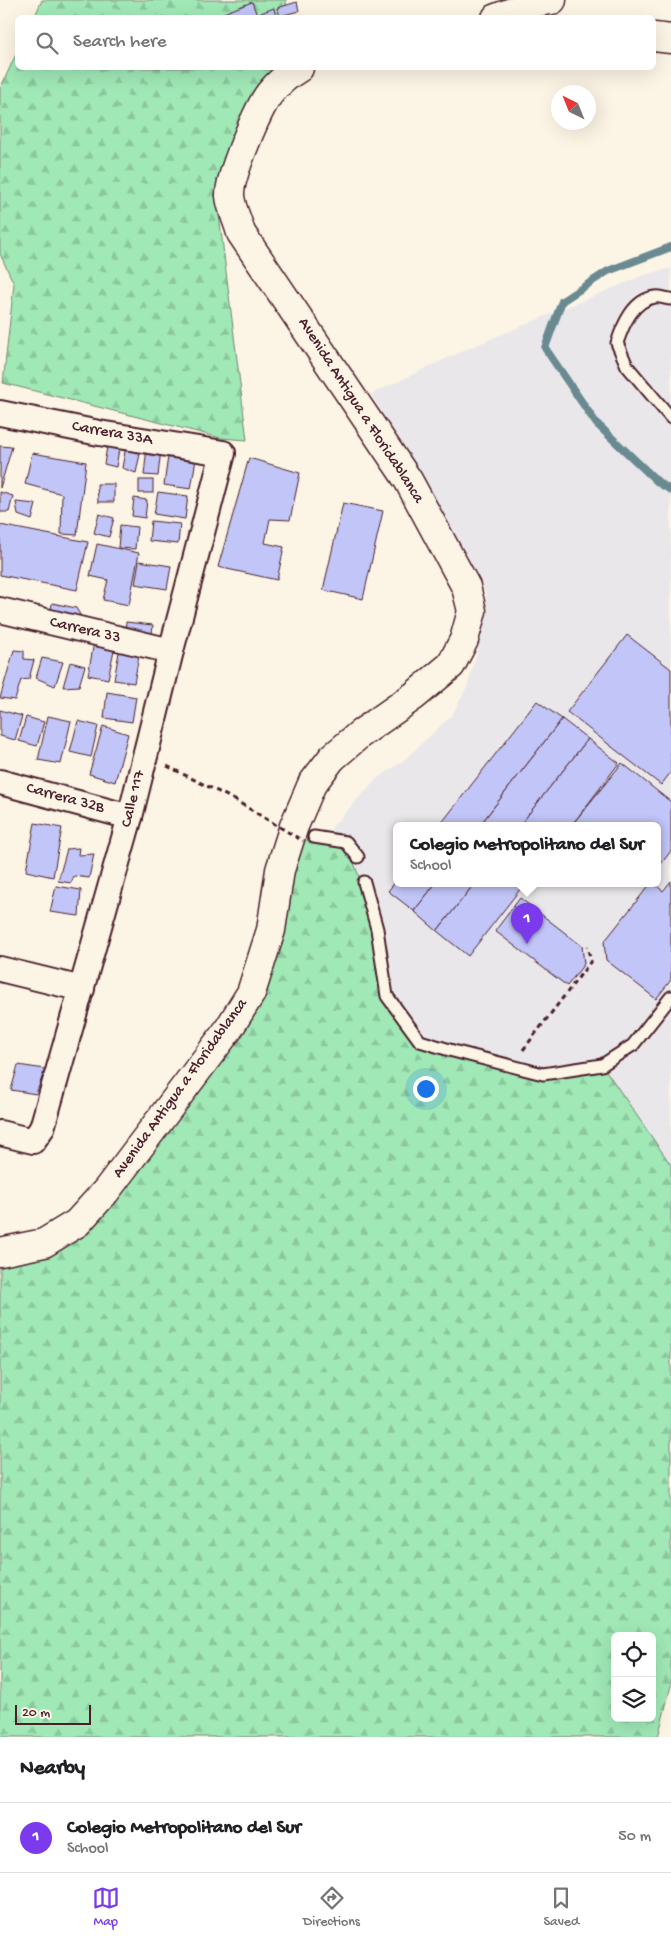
<!DOCTYPE html>
<html lang="en">
<head>
<meta charset="utf-8">
<style>
	body { margin:0; font-family:"Gochi Hand",sans-serif; background:#f2f2f2; color:#202124 }
	.controls { position:absolute; right:15px; bottom:15px; display:grid; overflow:hidden; border-radius:8px; box-shadow:0 5px 20px #0002 }
	.controls button { width:45px; height:45px; display:grid; place-items:center; padding:0; border:0; border-bottom:1px solid #e0e0e0; background:#fff; color:#202124; font:25px sans-serif }
	.compass { position:absolute; left:551px; top:85px; width:45px; height:45px; border-radius:50%; background:#fff; box-shadow:0 5px 20px #0002; rotate:317deg }
	.scale { position:absolute; left:15px; bottom:12px; width:76px; box-sizing:border-box; padding-left:5px; border:2px solid #4a1f2b; border-top:0; font-size:14px; line-height:18px; white-space:nowrap; color:#4a1f2b; -webkit-text-stroke:4px #fcf5e5; paint-order:stroke }
	.you { position:absolute; left:425px; top:1088px; width:18px; height:18px; margin:-12px; border:4px solid #fff; border-radius:50%; background:#1a73e8; box-shadow:0 0 0 8px #1a73e833 }
	.badge { display:grid; place-items:center; width:32px; height:32px; border-radius:50%; background:#7c3aed; color:#fff; font-size:16px; font-weight:700 }
	.pin { position:absolute; translate:-50% -41px; filter:drop-shadow(0 1px 2px #0008) }
	.pin::after { content:''; position:absolute; top:26px; width:18px; height:15px; background:inherit; clip-path:polygon(0 0,100% 0,50% 100%) }
	.popup { position:absolute; left:393px; top:822px; width:268px; height:65px; box-sizing:border-box; display:grid; place-content:center; border-radius:8px; background:#fff; filter:drop-shadow(0 1px 4px #0005); font-size:16px; white-space:nowrap; color:#757577 }
	.popup b { font-size:19px; color:#202124 }
	.popup::after { content:''; position:absolute; left:50%; top:100%; margin-left:-10px; border:10px solid transparent; border-top-color:#fff }
	.list { margin:0; padding:0; list-style:none }
	h2 { display:flex; justify-content:space-between; align-items:center; height:65px; margin:0; padding:0 20px; font-size:21px }
	h2 small { font-size:16px; font-weight:400; color:#757577 }
	.list li { display:grid; grid-template-columns:32px 1fr auto; gap:15px; align-items:center; box-sizing:border-box; height:70px; padding:0 20px; border-top:1px solid #e0e0e0 }
	.list b { display:block; font-size:19px; white-space:nowrap }
	.list p { margin:0; font-size:16px; white-space:nowrap; color:#757577 }
	.list em { font-size:16px; font-style:normal; color:#757577 }
	.icon { flex:none; width:28px; height:28px; fill:none; stroke:currentColor; stroke-width:2; stroke-linecap:round; stroke-linejoin:round }
	.map { position:relative; flex:none; width:671px; height:1737px; overflow:hidden }
	.search { position:absolute; background:#fff; box-shadow:0 5px 20px #0002; left:15px; right:15px; top:15px; height:55px; display:flex; align-items:center; gap:12px; box-sizing:border-box; padding:0 18px; border-radius:8px; color:#757577; font-size:19px }
	.sheet { height:135px; background:#fff }
	nav { display:flex; justify-content:space-around; align-items:center; box-sizing:border-box; height:70px; border-top:1px solid #e0e0e0; background:#fff; font-size:14px; color:#757577 }
	nav a { display:grid; justify-items:center; gap:2px }
	nav .on { color:#7c3aed }
	.map>svg:first-child { display:block }
	.built { fill:#eae7ea; fill-rule:evenodd }
	.forest { fill:url(#forest-firs); stroke:#758470; fill-rule:evenodd }
	.lines { fill:none; stroke-linecap:round; stroke-linejoin:round }
	.stream { stroke:#6a8a92; stroke-width:8 }
	.building { fill:#c1c5f7; stroke:#4a1f2b }
	.lane-casing { stroke:#4a1f2b; stroke-width:15 }
	.street-casing { stroke:#4a1f2b; stroke-width:28 }
	.secondary-casing { stroke:#4a1f2b; stroke-width:31 }
	.path { stroke:#4a1f2b; stroke-width:3; stroke-dasharray:5 4; stroke-linecap:butt }
	.lane { stroke:#fcf5e5; stroke-width:11 }
	.street { stroke:#fcf5e5; stroke-width:24 }
	.secondary { stroke:#fcf5e5; stroke-width:28 }
	.path-bridge { stroke:#4a1f2b; stroke-width:3; stroke-dasharray:5 4; stroke-linecap:butt }
	.labels { text-anchor:middle; dominant-baseline:central; stroke-width:5; stroke-linejoin:round; paint-order:stroke }
	.street-label { font-size:16px; fill:#4a1f2b; stroke:#fcf5e5 }
</style>
</head>
<body>
<div class="map">
<svg width="671" height="1737" viewBox="0 0 671 1737">
	<defs>
		<pattern id="forest-firs" width="22" height="20" patternUnits="userSpaceOnUse" patternTransform="scale(1.25)"><rect width="22" height="20" fill="#a0e8b6"/><path d="M5 1l3.5 6h-7zM16 11l3.5 6h-7z" fill="#8bc79d"/></pattern>
	</defs>
	<rect width="100%" height="100%" fill="#fcf5e5"/>
	<filter id="ink" filterUnits="userSpaceOnUse"><feTurbulence type="fractalNoise" baseFrequency=".02" numOctaves="2"/><feDisplacementMap in="SourceGraphic" scale="10" xChannelSelector="R" yChannelSelector="G"/><feConvolveMatrix kernelMatrix="1 2 1 2 8 2 1 2 1" color-interpolation-filters="sRGB"/></filter>
	<g filter="url(#ink)">
		<path class="built" d="M671,268V1483L0,1282L35,1284L304,912L332,827L375,780L403,761L452,715L467,687L478,649L484,616L486,593L468,568L371,394L469,348L644,275ZM397,825H657V883H397Z"/>
		<g class="forest">
			<polygon points="42,0 286,0 287,17 34,18"/>
			<polygon points="17,52 18,68 288,68 217,199 247,440 221,438 3,383 14,284 0,254 0,89"/>
			<path d="M294,826L346,842L361,882L387,996L420,1041L543,1074L602,1065L671,1165V1685L658,1737H0V1252L44,1243L228,1030ZM615,1636H652V1718H615Z"/>
		</g>
		<g class="lines">
			<polyline class="stream" points="671,247 608,271 562,301 545,348 596,423 659,483 671,490"/>
		</g>
		<g class="building">
			<polygon points="252,2 258,18 223,18 221,14"/>
			<polygon points="297,2 299,11 280,16 277,8"/>
			<polygon points="274,8 276,18 262,18 261,13"/>
			<polygon points="0,446 12,447 0,488"/>
			<polygon points="126,446 141,449 136,473 122,468"/>
			<polygon points="107,447 119,449 116,467 104,464"/>
			<polygon points="147,447 161,449 158,476 144,475"/>
			<polygon points="169,449 197,453 191,489 164,485"/>
			<polygon points="32,453 86,462 77,535 61,534 62,494 25,484"/>
			<polygon points="249,458 300,473 290,520 270,519 265,543 284,547 277,580 218,567"/>
			<rect x="139" y="480" width="14" height="13"/>
			<polygon points="97,484 114,484 114,502 98,502"/>
			<polygon points="0,492 13,496 9,512 0,512"/>
			<polygon points="158,492 188,496 185,519 154,514"/>
			<polygon points="134,498 147,500 145,518 132,516"/>
			<polygon points="16,502 36,504 32,520 18,515"/>
			<polygon points="343,503 383,511 363,599 323,590"/>
			<polygon points="99,514 114,518 109,537 94,533"/>
			<polygon points="151,521 180,524 178,544 149,541"/>
			<polygon points="0,525 88,542 77,590 0,575"/>
			<polygon points="120,525 137,527 135,549 118,548"/>
			<polygon points="97,544 139,553 129,605 103,600 108,580 90,576"/>
			<polygon points="139,561 171,566 167,589 135,584"/>
			<polygon points="52,603 76,608 87,626 50,619"/>
			<polygon points="126,622 153,625 151,642 124,640"/>
			<polygon points="627,635 671,669 671,772 661,785 567,712"/>
			<polygon points="94,642 115,645 108,679 88,675"/>
			<polygon points="14,650 24,651 24,659 34,660 29,679 21,680 15,700 0,698"/>
			<polygon points="119,652 139,656 134,683 114,680"/>
			<polygon points="42,658 63,662 55,686 36,678"/>
			<polygon points="70,662 85,666 79,686 63,687"/>
			<polygon points="107,692 136,697 132,722 104,718"/>
			<polygon points="537,701 562,719 480,825 440,825"/>
			<polygon points="0,710 22,716 15,740 0,736"/>
			<polygon points="48,716 71,721 61,764 38,760"/>
			<polygon points="26,717 44,722 37,746 19,741"/>
			<polygon points="562,719 588,739 520,825 480,825"/>
			<polygon points="78,721 98,726 91,757 70,752"/>
			<polygon points="103,726 128,734 115,782 89,774"/>
			<polygon points="588,739 619,763 575,821 571,825 520,825"/>
			<polygon points="622,763 671,802 671,851 657,869 657,825 580,825 575,821"/>
			<polygon points="35,823 62,828 53,877 26,871"/>
			<polygon points="79,848 78,855 94,854 89,878 74,876 71,883 58,881 67,849"/>
			<polygon points="397,880 397,883 436,883 414,911 388,891"/>
			<polygon points="671,881 671,980 656,999 606,960 604,942 651,883 653,883 663,891"/>
			<polygon points="436,883 475,883 437,931 414,911"/>
			<polygon points="475,883 525,883 468,956 437,931"/>
			<polygon points="56,886 81,890 79,916 50,912"/>
			<polygon points="520,898 582,946 584,964 567,986 495,931"/>
			<polygon points="18,1065 45,1069 36,1094 11,1090"/>
		</g>
		<g class="lines">
			<g class="lane-casing">
				<g id="lane">
					<path d="M671,299C666,299 660,296 655,297C633,300 623,325 617,343L627,366L671,418"/>
					<polyline points="314,837 346,842 358,857"/>
					<polyline points="364,882 377,929 387,996 420,1041 453,1051 543,1074 602,1065 633,1045 671,997"/>
				</g>
			</g>
			<g class="street-casing">
				<g id="street">
					<polyline points="0,413 99,433 223,453 171,651 130,817 42,1128 33,1141 0,1133"/>
					<polyline points="0,610 171,651"/>
					<polyline points="0,782 130,817"/>
					<polyline points="0,969 82,989"/>
				</g>
			</g>
			<g class="secondary-casing">
				<g id="secondary">
					<polyline points="496,18 538,2 552,0"/>
					<polyline points="654,37 671,39"/>
					<path d="M0,1252L44,1243L77,1223L106,1191L228,1030L251,993L271,930L280,870L294,826L312,784L332,758L360,734L414,696L451,665L464,640L472,611L466,587L408,480L241,233C238,221 231,208 230,196C229,177 258,108 270,93C278,83 289,74 299,68"/>
				</g>
			</g>
			<g class="path">
				<polyline points="167,766 233,799"/>
				<polyline points="523,1050 591,961 587,946"/>
			</g>
			<use href="#lane" class="lane"/>
			<use href="#street" class="street"/>
			<use href="#secondary" class="secondary"/>
			<polyline class="path-bridge" points="233,799 303,841"/>
		</g>
	</g>
	<g class="labels">
		<g class="street-label">
			<text transform="translate(360 411) rotate(57)">Avenida Antigua a Floridablanca</text>
			<text transform="translate(112 434) rotate(10)">Carrera 33A</text>
			<text transform="translate(85 631) rotate(13)">Carrera 33</text>
			<text transform="translate(65 799) rotate(15)">Carrera 32B</text>
			<text transform="translate(134 799) rotate(-76)">Calle 117</text>
			<text transform="translate(181 1089) rotate(-54)">Avenida Antigua a Floridablanca</text>
		</g>
	</g>
</svg>
<div class="controls">
<button><svg class="icon" aria-label="locate" viewBox="0 0 24 24"><circle cx="12" cy="12" r="6"/><path d="M12 2v4M12 18v4M2 12h4M18 12h4"/></svg></button>
<button><svg class="icon" aria-label="layers" viewBox="0 0 24 24"><path d="M12 4l9 5-9 5-9-5zM3 14l9 5 9-5"/></svg></button>
</div>
<svg class="compass" viewBox="-18 -18 36 36"><path d="M0-13l5 13h-10z" fill="#e53935"/><path d="M0 13l5-13h-10z" fill="#757577"/></svg>
<div class="scale">20 m</div>
<div class="you"></div>
<div class="pin badge" style="left:527px;top:944px">1</div>
<div class="popup"><b>Colegio Metropolitano del Sur</b>School</div>
<div class="search"><svg class="icon" aria-label="search" viewBox="0 0 24 24"><circle cx="10" cy="10" r="6"/><path d="M15 15l6 6"/></svg>Search here</div>
</div>
<section class="sheet">
<h2>Nearby<small></small></h2>
<ul class="list">
<li><span class="badge">1</span><div><b>Colegio Metropolitano del Sur</b><p>School</p></div><em>50 m</em></li>
</ul>
</section>
<nav>
<a class="on"><svg class="icon" aria-label="map" viewBox="0 0 24 24"><path d="M3 6l6-2 6 2 6-2v14l-6 2-6-2-6 2zM9 4v14M15 6v14"/></svg>Map</a>
<a><svg class="icon" aria-label="directions" viewBox="0 0 24 24"><path d="M12 3l9 9-9 9-9-9zM9 14v-3h6M13 9l2 2-2 2"/></svg>Directions</a>
<a><svg class="icon" aria-label="saved" viewBox="0 0 24 24"><path d="M7 4h10v16l-5-4-5 4z"/></svg>Saved</a>
</nav>
</body>
</html>
